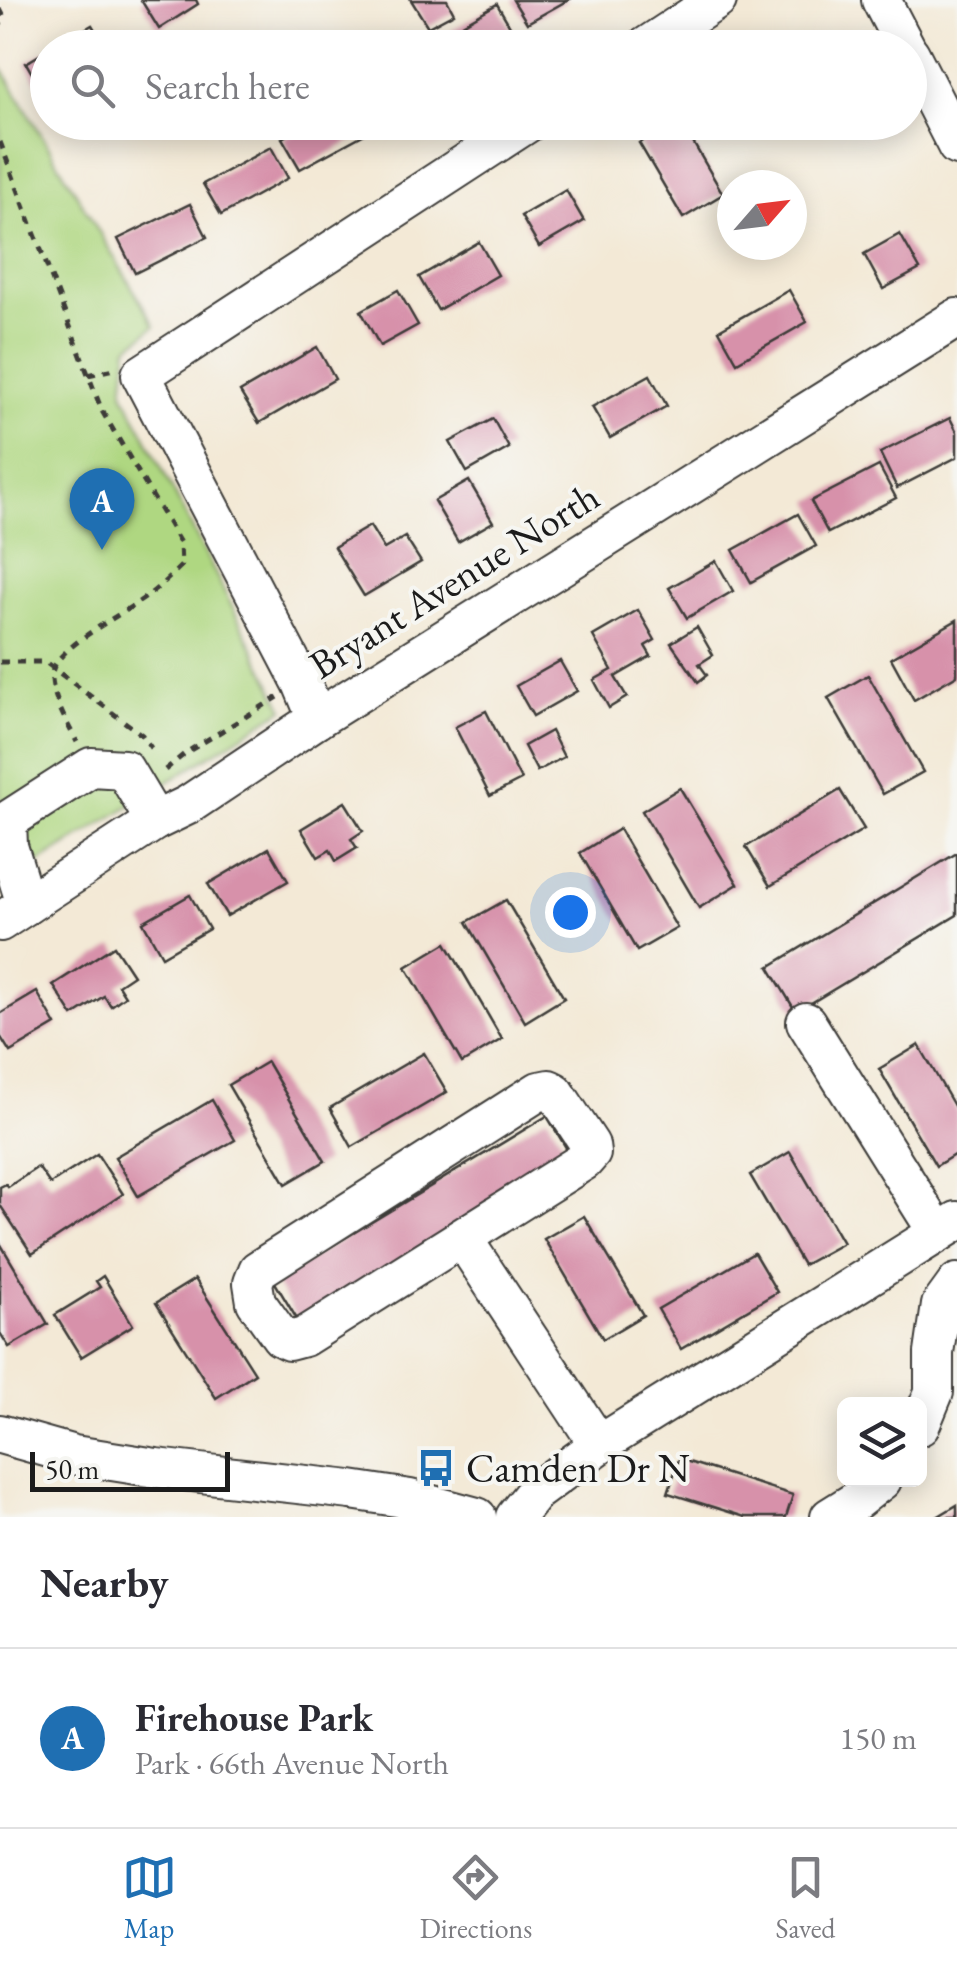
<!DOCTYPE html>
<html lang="en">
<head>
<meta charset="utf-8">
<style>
	body { margin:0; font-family:"EB Garamond",serif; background:#f2f2f3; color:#2b2b33 }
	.controls { position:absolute; right:30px; bottom:30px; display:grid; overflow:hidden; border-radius:15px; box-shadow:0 5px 25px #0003 }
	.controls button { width:90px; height:90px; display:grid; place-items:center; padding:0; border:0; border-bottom:2px solid #e1e1e2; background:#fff; color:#2b2b33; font:50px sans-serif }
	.compass { position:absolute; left:717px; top:170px; width:90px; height:90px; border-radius:50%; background:#fff; box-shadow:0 5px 25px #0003; rotate:62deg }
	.scale { position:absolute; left:30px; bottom:25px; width:200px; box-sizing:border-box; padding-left:10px; border:5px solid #1c1c1c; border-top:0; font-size:28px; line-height:35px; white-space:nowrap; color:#1c1c1c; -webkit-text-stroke:8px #f6f6f2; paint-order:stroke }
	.you { position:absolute; left:570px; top:912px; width:35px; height:35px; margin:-25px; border:8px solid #fff; border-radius:50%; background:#1a73e8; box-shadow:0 0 0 15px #1a73e833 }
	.badge { display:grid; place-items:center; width:65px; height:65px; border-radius:50%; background:#1f6fb2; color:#fff; font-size:32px; font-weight:700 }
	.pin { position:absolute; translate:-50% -82px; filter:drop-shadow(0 2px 5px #0008) }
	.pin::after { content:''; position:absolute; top:52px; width:35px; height:30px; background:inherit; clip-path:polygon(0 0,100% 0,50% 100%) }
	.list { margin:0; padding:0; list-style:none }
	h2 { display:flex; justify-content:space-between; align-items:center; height:130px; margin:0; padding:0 40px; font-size:42px }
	h2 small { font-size:32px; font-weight:400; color:#7c7c81 }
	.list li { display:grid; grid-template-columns:65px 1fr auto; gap:30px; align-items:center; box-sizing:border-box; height:180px; padding:0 40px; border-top:2px solid #e1e1e2 }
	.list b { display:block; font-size:38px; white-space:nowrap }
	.list p { margin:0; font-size:32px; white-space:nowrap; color:#7c7c81 }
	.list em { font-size:32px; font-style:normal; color:#7c7c81 }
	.icon { flex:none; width:55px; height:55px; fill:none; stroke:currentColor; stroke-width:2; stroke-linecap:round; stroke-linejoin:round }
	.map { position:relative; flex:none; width:957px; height:1517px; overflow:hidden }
	.search { position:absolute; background:#fff; box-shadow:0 5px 25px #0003; left:30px; right:30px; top:30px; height:110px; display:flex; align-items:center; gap:25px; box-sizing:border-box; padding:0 35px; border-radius:55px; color:#7c7c81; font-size:38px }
	.sheet { height:310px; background:#fff }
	nav { display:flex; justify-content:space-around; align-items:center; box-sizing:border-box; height:140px; border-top:2px solid #e1e1e2; background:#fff; font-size:28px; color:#7c7c81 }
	nav a { display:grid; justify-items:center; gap:5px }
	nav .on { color:#1f6fb2 }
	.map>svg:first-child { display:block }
	.green { fill:#afd781; stroke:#667a4e; stroke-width:2.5 }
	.building { fill:#d791aa }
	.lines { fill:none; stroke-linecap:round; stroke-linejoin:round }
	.minor-casing { stroke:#3c3b38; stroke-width:42 }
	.path { stroke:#3c3b38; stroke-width:5; stroke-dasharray:8 8; stroke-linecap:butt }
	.minor { stroke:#fff; stroke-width:38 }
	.labels { text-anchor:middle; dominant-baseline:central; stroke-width:8; stroke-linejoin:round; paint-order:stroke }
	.street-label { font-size:40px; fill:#1c1c1c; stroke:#f6f6f2 }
	.poi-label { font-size:40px; fill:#1c1c1c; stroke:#f6f6f2; text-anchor:start }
</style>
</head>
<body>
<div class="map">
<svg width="957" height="1517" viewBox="0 0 957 1517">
	<rect width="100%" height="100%" fill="#f6f6f2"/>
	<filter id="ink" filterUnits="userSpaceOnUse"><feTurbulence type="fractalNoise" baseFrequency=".01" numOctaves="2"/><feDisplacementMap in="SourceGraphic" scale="20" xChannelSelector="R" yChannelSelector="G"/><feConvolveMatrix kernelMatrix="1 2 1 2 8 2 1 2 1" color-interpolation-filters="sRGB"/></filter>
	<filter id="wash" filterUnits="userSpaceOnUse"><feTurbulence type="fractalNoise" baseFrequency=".0048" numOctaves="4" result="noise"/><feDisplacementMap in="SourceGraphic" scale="40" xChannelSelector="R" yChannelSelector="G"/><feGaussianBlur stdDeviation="2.25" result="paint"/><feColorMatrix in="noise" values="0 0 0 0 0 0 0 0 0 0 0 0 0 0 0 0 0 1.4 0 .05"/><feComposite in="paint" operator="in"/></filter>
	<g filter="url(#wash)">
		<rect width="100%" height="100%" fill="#f3e9d6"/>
		<polygon class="green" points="0,65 155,326 128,347 123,392 284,709 0,887"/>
		<g id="blocks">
			<g class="building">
				<polygon points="141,0 196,0 198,4 159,29"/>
				<polygon points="411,0 447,0 454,13 428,27"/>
				<polygon points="513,0 568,0 527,23"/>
				<polygon points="497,4 517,38 500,48 462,48 452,30"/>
				<polygon points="92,25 106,48 53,48"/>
				<polygon points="48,50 48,101 26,63"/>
				<polygon points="310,122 365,122 370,131 300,169 282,138"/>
				<polygon points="675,122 695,122 701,133 691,139 723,194 683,218 639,143"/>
				<polygon points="271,147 288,178 221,215 203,184"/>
				<polygon points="566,190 584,221 539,247 521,216"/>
				<polygon points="190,204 207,237 135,273 118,239"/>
				<polygon points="900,234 920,269 883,289 864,254"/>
				<polygon points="479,242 498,275 438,310 419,277"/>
				<polygon points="398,290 418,325 380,346 361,311"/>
				<polygon points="789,290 807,322 737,362 719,330"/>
				<polygon points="317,347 335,379 259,423 240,392"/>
				<polygon points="650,375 667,406 610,438 592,407"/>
				<polygon points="950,418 957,432 957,457 897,488 880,453"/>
				<polygon points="493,419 509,448 467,472 450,442"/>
				<polygon points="879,466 896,498 828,533 811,501"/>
				<polygon points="469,481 493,522 458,542 434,501"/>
				<polygon points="798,514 816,546 751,582 733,550"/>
				<polygon points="370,526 384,549 405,537 421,562 364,596 334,547"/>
				<polygon points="716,561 733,591 687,618 669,588"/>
				<polygon points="638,610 655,640 645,646 651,656 615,677 627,697 609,708 594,680 612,670 593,636"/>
				<polygon points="957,620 957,675 914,700 891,658"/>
				<polygon points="697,627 713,655 699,664 707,675 698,682 671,643"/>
				<polygon points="560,661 577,691 533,716 516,686"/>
				<polygon points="868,675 923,772 883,794 828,698"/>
				<polygon points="486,711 521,780 490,796 455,727"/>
				<polygon points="551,731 564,757 537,771 524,746"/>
				<polygon points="680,788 738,884 699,908 642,811"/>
				<polygon points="840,790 864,829 770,886 746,847"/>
				<polygon points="345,802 363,831 351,839 357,848 336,861 330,850 318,857 301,829"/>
				<polygon points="619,829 677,928 637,951 580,853"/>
				<polygon points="269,848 288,881 227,916 208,884"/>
				<polygon points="957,853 957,915 796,1012 769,967"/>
				<polygon points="190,895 209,929 162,956 143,922"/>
				<polygon points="506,900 564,998 525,1022 467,922"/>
				<polygon points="446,943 502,1039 462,1063 406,967"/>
				<polygon points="114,946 133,975 118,985 125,996 111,1006 104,996 73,1016 53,985"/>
				<polygon points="37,992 56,1025 10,1052 0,1036 0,1014"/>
				<polygon points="919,1045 957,1111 957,1153 936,1166 879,1069"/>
				<polygon points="424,1053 447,1092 352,1147 330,1108"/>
				<polygon points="267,1062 325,1161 286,1184 228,1085"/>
				<polygon points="212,1100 235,1140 138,1196 115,1157"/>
				<polygon points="547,1116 574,1161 301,1326 274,1281"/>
				<polygon points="790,1152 843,1243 803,1265 750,1175"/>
				<polygon points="97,1154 123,1194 32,1254 0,1205 0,1187 6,1184 8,1187 38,1167 50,1184"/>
				<polygon points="584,1216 643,1315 603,1339 544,1239"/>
				<polygon points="0,1243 48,1324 9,1347 0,1333"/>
				<polygon points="754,1253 777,1292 681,1349 658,1309"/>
				<polygon points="103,1276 133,1325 81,1357 55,1315 100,1287 96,1281"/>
				<polygon points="195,1279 255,1373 216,1398 156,1303"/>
				<polygon points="679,1459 793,1495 786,1517 745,1517 668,1493"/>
				<polygon points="957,1505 957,1517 937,1517"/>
			</g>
		</g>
	</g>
	<g filter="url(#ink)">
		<use href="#blocks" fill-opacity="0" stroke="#3c3b38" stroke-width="2.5"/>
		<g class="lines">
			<g class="minor-casing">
				<g id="minor">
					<polyline points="881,0 906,48"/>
					<polyline points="644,48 717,0"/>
					<polyline points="910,54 957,146"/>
					<polyline points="317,719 302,683 141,375 529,122"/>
					<polyline points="26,905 8,846 7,821 91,767 124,769 155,821"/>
					<polyline points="0,922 155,821 188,805 317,719 957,318"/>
					<polyline points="806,1022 938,1233"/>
					<polygon points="549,1089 555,1092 590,1145 591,1153 584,1161 304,1337 289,1341 281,1337 256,1302 253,1283 258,1270 539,1091"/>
					<polyline points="463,1239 599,1445 535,1492 515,1517"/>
					<polyline points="920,1426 934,1392 934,1353 941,1305 957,1283"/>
					<polyline points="0,1434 74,1455 156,1468 351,1490 410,1499 477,1517"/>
					<polyline points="599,1445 957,1221"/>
					<polyline points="830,1517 854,1502 882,1480"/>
				</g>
			</g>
			<g class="path">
				<polyline points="0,9 5,19 0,24"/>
				<path d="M0,142L102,411L180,543L181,566C170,577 158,588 146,597C124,613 61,645 53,669C47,689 68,725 77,742"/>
				<polyline points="88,375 114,369"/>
				<polyline points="0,662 45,662 142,735 151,748"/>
				<polyline points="165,770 187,752 278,697"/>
			</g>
			<use href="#minor" class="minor"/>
		</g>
	</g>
	<defs>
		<g id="bus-bare" transform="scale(3)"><path d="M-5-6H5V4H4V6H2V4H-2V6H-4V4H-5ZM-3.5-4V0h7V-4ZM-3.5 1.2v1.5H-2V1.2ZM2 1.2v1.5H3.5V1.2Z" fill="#1f6fb2" stroke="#f6f6f2" stroke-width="2.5" paint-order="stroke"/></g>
	</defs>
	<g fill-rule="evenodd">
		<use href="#bus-bare" x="436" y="1468"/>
	</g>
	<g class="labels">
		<g class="street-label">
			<text transform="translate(454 580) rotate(-32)">Bryant Avenue North</text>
		</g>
		<g class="poi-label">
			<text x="466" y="1468">Camden Dr N</text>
		</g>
	</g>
</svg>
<div class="controls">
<button><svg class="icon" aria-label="layers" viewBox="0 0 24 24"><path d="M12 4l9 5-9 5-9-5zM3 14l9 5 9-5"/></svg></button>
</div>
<svg class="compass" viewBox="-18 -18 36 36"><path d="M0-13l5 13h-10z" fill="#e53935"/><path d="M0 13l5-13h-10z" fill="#7c7c81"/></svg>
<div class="scale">50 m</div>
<div class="you"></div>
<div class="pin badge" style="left:102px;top:550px">A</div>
<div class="search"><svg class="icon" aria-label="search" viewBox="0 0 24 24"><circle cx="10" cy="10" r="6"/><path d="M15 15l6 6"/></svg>Search here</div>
</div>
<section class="sheet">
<h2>Nearby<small></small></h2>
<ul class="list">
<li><span class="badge">A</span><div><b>Firehouse Park</b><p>Park · 66th Avenue North</p></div><em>150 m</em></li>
</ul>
</section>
<nav>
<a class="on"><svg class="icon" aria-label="map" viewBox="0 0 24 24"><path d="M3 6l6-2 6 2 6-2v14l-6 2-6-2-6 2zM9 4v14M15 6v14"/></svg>Map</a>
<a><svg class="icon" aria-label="directions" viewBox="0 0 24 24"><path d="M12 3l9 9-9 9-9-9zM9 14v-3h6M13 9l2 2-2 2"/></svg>Directions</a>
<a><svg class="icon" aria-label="saved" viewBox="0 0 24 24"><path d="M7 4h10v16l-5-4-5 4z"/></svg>Saved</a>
</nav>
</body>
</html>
